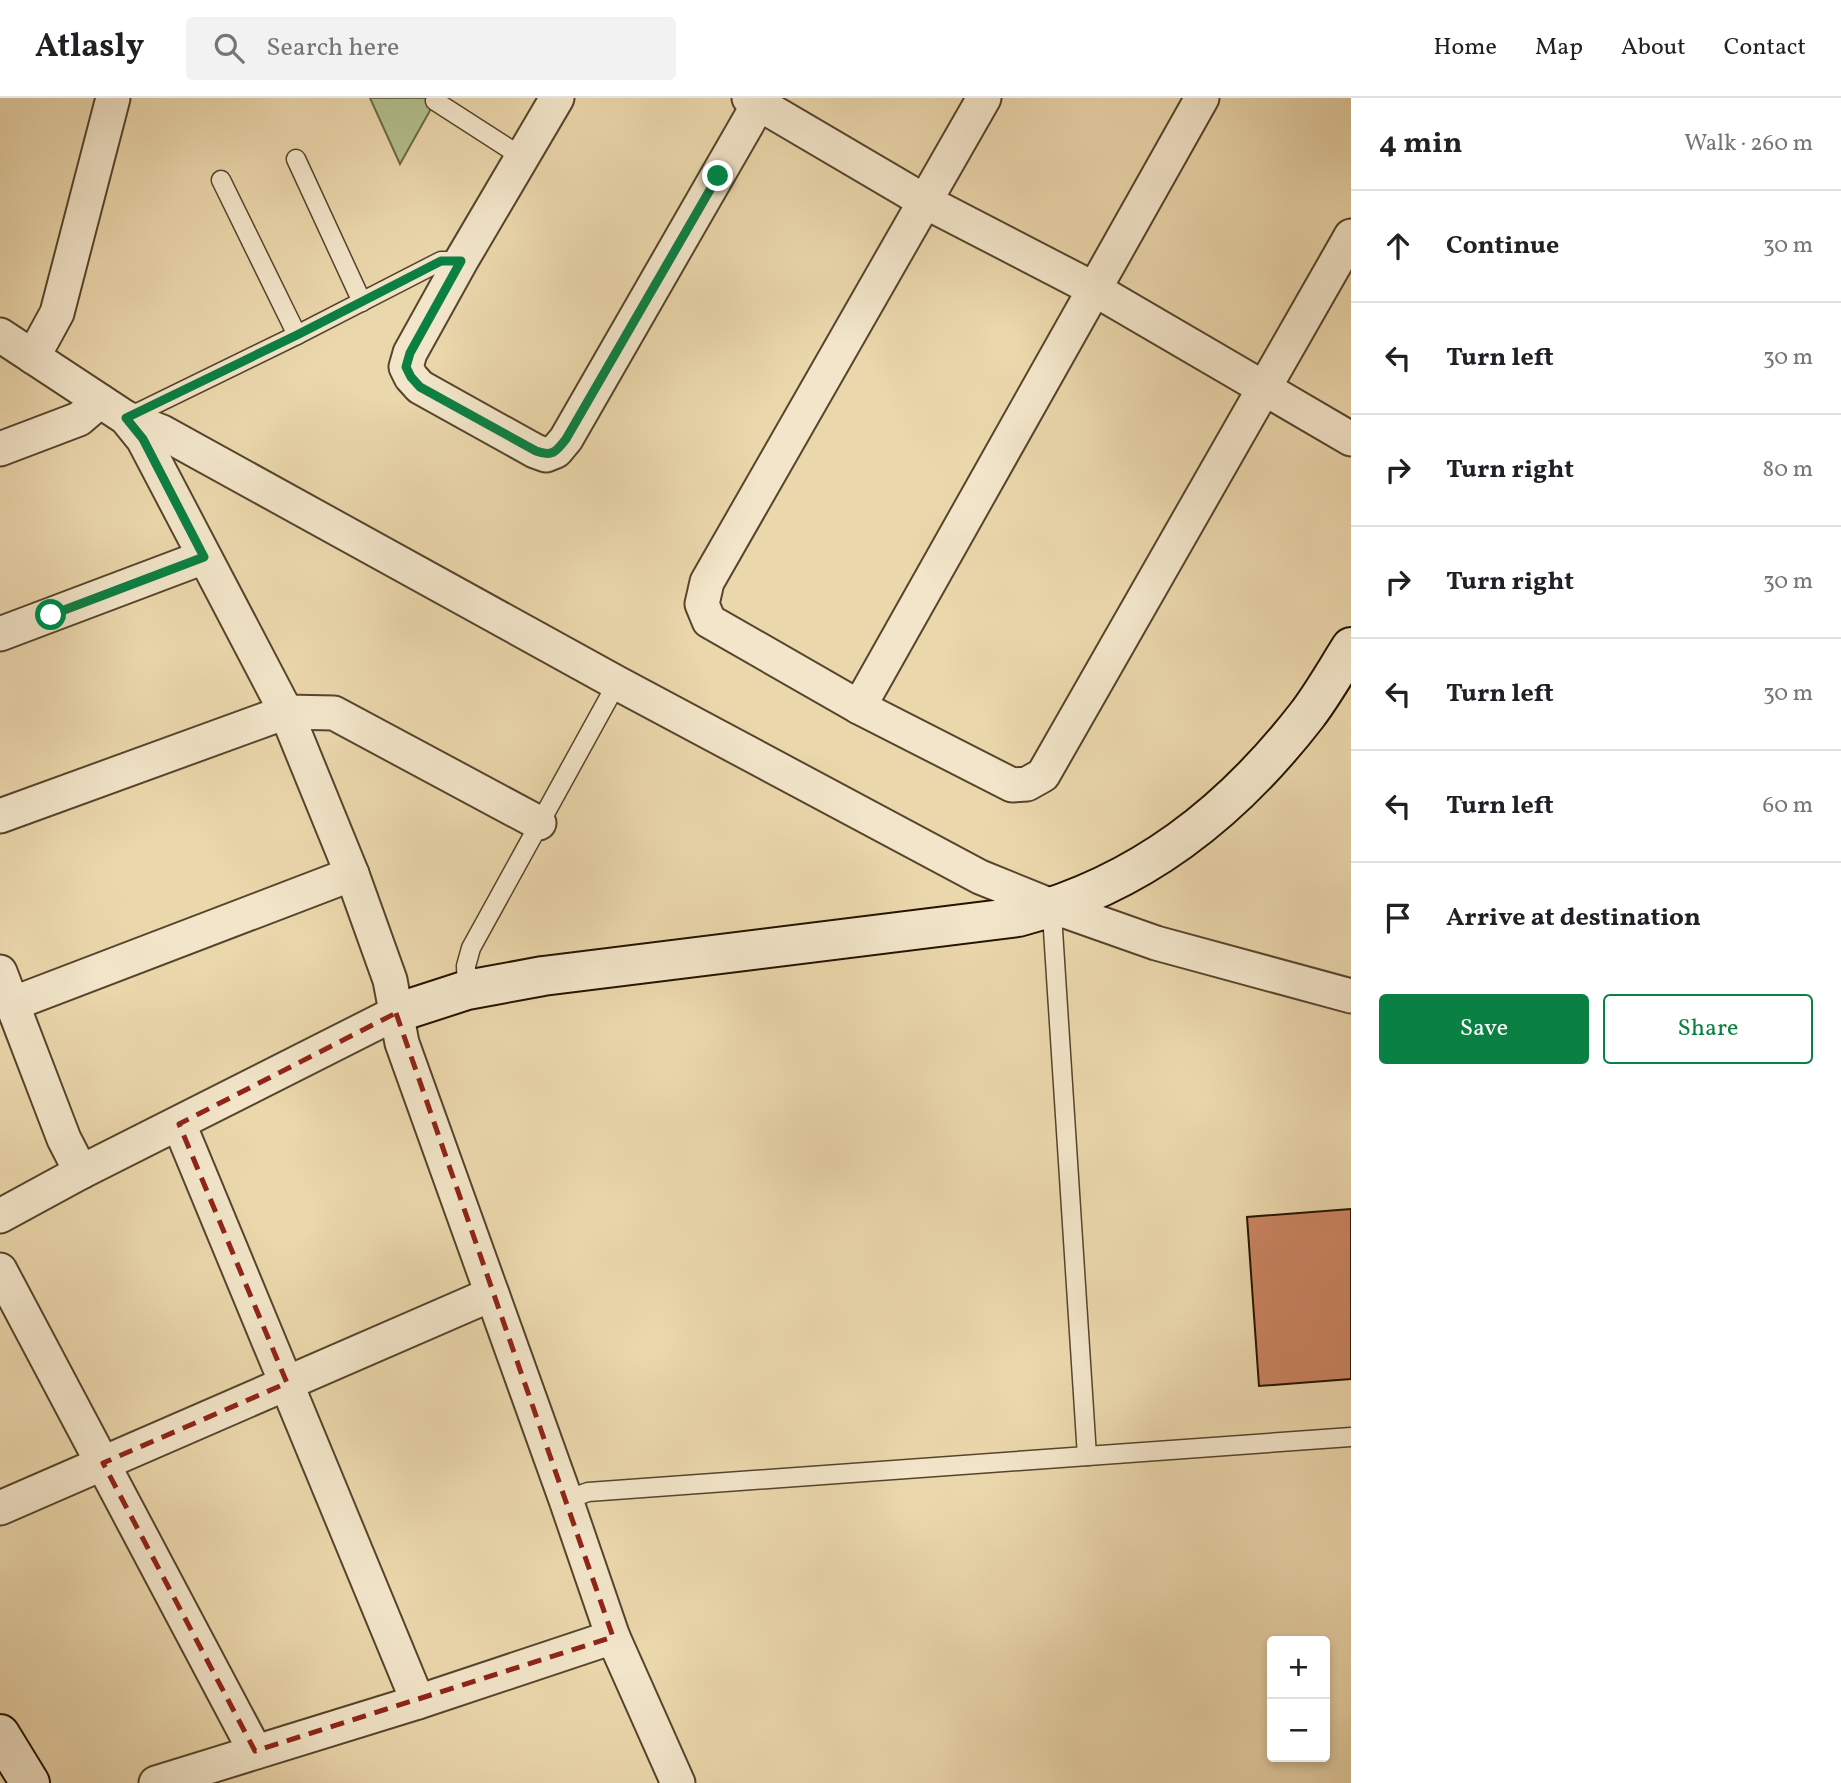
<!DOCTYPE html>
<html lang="en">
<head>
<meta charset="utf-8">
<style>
	body { margin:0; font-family:Vollkorn,serif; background:#f2f2f2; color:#202124 }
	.controls { position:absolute; right:21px; bottom:21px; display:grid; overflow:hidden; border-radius:7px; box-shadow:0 4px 10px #0003 }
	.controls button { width:63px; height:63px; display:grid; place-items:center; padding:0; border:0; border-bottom:2px solid #e0e0e0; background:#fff; color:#202124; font:35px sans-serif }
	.stop { position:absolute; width:21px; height:21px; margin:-16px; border:5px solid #0b8043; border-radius:50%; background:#fff }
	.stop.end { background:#0b8043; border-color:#fff; box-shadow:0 2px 7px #0008 }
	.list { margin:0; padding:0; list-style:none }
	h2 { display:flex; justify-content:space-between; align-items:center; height:91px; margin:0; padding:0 28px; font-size:30px }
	h2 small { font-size:23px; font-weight:400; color:#757577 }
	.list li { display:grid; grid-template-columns:46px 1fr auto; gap:21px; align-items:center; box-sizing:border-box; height:112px; padding:0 28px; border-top:2px solid #e0e0e0 }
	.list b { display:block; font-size:26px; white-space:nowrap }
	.list em { font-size:23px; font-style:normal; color:#757577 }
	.actions { display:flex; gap:14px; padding:21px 28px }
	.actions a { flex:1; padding:16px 0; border:2px solid #0b8043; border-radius:7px; text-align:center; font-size:24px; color:#0b8043 }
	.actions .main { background:#0b8043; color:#fff }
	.icon { flex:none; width:38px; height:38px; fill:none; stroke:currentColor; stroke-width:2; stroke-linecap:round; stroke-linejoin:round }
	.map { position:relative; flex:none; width:1351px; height:1685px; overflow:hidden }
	header { display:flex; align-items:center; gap:42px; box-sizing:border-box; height:98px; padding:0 35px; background:#fff; border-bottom:2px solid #e0e0e0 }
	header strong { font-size:33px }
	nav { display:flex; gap:38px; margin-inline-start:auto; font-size:24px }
	.search { width:490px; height:63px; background:#f2f2f2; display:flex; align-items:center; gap:18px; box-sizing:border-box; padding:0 24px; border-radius:7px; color:#757577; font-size:26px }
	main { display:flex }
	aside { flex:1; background:#fff }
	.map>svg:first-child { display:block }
	.green { fill:#b2bf8d; stroke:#6c6946; stroke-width:2 }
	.building { fill:#ca8461; stroke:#251300; stroke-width:2 }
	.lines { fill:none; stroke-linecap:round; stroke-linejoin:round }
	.lane-casing { stroke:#56442b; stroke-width:21 }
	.street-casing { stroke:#56442b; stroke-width:37 }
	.secondary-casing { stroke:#251300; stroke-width:42 }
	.lane { stroke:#f2e5c9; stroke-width:18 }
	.street { stroke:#f2e5c9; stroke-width:33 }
	.secondary { stroke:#f2e5c9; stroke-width:38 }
	.route { stroke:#0b8043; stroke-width:9 }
	.marked { fill:none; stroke:#8f2418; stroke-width:5; stroke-dasharray:14 9; stroke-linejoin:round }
</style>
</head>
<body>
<header>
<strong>Atlasly</strong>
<div class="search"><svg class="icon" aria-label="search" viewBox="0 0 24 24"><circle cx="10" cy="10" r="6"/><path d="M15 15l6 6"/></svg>Search here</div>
<nav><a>Home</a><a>Map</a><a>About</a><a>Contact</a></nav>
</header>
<main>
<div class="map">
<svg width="1351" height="1685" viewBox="0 0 1351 1685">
	<rect width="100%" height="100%" fill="#ebd7ac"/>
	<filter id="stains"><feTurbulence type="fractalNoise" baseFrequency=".00286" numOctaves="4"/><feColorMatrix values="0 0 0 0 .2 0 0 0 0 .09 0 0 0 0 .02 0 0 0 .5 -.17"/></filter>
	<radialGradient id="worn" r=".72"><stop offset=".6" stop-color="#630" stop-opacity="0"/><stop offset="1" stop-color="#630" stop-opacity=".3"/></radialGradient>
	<polygon class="green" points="370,0 437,0 400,66"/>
	<polygon class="building" points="1351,1111 1351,1281 1259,1288 1247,1119"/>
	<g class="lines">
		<g class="lane-casing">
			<g id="lane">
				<polyline points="435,3 522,59"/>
				<polyline points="296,61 362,204"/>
				<polyline points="221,82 297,237"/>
				<polyline points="127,320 297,237 441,163 461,163"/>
				<polyline points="1054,809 1053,832 1087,1358"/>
				<polyline points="467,892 466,868 471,850 617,585"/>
				<polyline points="566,1402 588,1394 1351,1339"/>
			</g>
		</g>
		<g class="street-casing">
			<g id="street">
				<polyline points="557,0 461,163 410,255 406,269 411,279 420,289 535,353 546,357 556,353 566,341 762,0"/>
				<polyline points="749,0 926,104 1094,191 1351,341"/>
				<polyline points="984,0 707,484 702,506 709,523 859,609 1012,687 1027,686 1043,677 1351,138"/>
				<polyline points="0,237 126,320 143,341 286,614 352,776 390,882 402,945 566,1402 613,1539 678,1685"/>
				<polyline points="33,259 57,215 113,0"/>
				<polyline points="126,320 162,334 617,585 980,779 1054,809 1156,845 1351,898"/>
				<polyline points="0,351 79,321 100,303"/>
				<polyline points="0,536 204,459"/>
				<polyline points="859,609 1202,0"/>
				<polyline points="0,718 286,614 334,615 539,725"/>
				<polyline points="0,874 64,1041 81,1074"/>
				<polyline points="12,906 352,776"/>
				<polyline points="179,1026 418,1604"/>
				<polyline points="0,1118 81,1074 396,915"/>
				<polyline points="0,1172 255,1653"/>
				<polyline points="0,1410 492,1196"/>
				<polyline points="156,1685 418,1604 613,1539"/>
			</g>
		</g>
		<g class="secondary-casing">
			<g id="secondary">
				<path d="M396,915L467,892L543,878L1018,819C1140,787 1231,715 1307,617C1323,596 1337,571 1351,549"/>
				<polyline points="0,1636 30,1685"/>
			</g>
		</g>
		<use href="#lane" class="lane"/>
		<use href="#street" class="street"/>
		<use href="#secondary" class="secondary"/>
	</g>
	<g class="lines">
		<path class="route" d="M51,517L204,459L143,341L126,320L297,237L441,163H461L410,255L406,269L411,279L420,289L536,353C552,359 556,354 566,341L718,78"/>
	</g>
	<path class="marked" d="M396,915L613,1539L255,1653L103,1365L287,1285L179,1026Z"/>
	<rect width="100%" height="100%" filter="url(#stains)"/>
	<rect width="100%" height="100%" fill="url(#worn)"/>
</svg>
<div class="controls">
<button>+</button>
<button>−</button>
</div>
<div class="stop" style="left:51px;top:517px"></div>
<div class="stop end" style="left:718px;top:78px"></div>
</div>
<aside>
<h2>4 min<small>Walk · 260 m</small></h2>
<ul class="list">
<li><svg class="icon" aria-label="ahead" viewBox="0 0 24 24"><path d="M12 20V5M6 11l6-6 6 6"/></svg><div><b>Continue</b></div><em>30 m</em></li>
<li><svg class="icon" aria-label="left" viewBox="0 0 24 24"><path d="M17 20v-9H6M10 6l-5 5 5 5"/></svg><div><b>Turn left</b></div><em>30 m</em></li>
<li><svg class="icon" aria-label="right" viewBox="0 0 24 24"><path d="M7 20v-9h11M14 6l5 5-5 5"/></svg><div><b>Turn right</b></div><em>80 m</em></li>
<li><svg class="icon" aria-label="right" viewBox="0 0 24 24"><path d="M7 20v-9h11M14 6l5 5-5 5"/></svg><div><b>Turn right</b></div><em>30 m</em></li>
<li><svg class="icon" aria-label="left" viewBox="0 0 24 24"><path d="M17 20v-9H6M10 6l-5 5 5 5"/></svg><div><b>Turn left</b></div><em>30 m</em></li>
<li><svg class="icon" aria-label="left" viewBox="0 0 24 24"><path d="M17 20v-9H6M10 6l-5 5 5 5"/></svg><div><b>Turn left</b></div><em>60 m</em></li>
<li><svg class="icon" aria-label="arrive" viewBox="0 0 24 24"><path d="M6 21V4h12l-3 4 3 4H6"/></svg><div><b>Arrive at destination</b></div></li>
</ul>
<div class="actions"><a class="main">Save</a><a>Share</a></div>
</aside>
</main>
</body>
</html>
